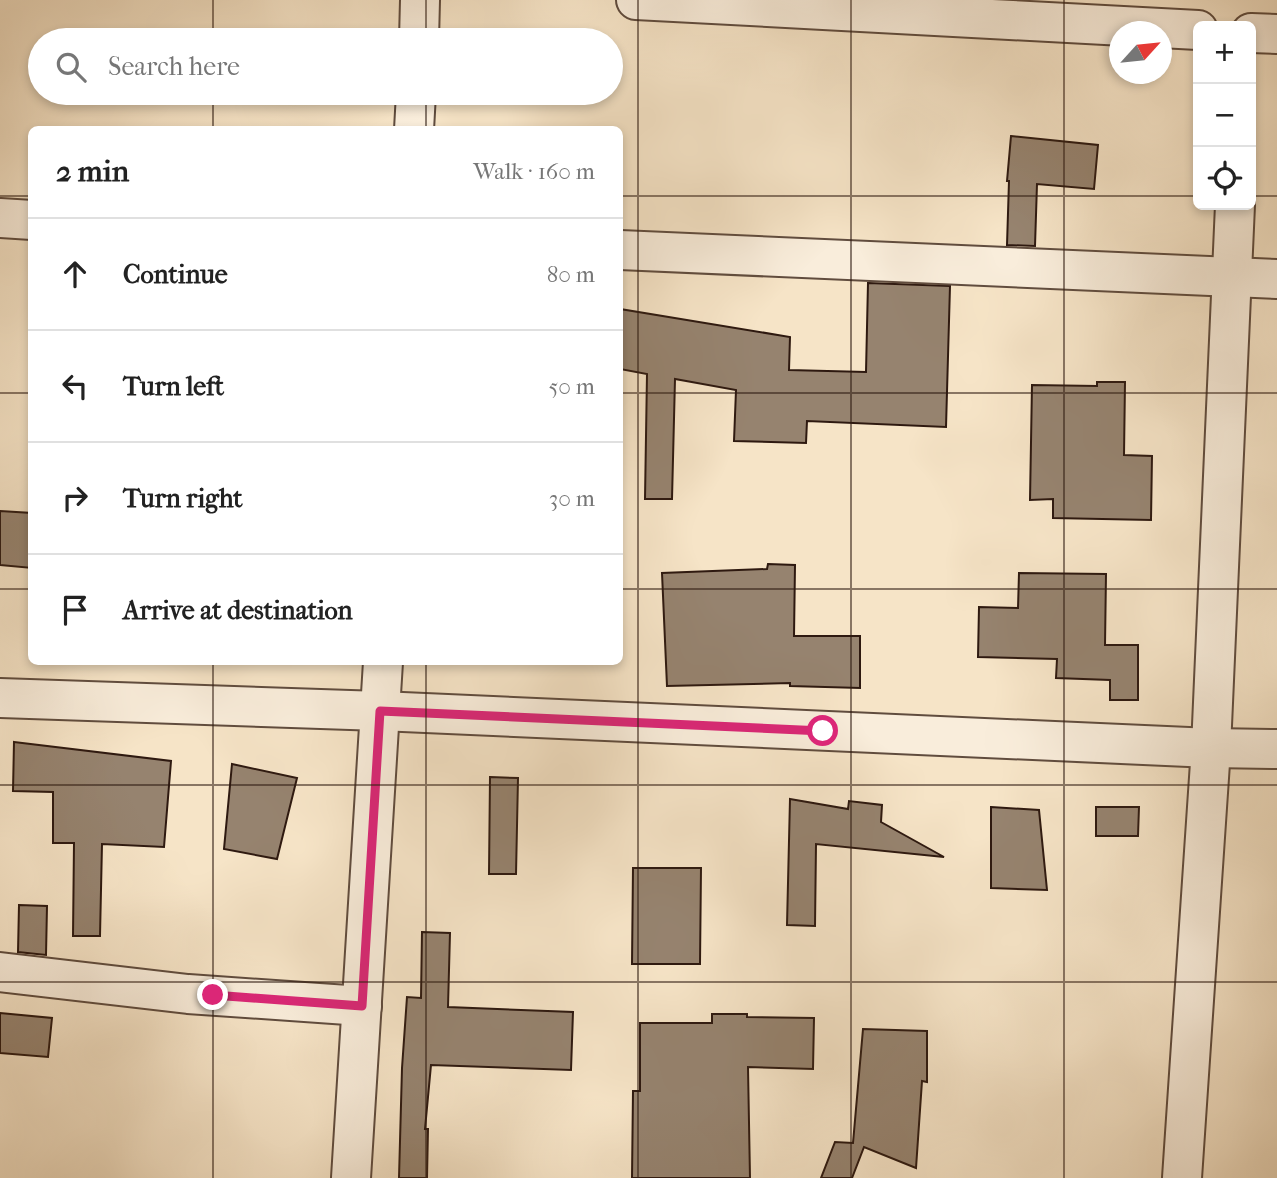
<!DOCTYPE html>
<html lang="en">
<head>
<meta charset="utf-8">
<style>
	body { margin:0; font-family:"IM FELL French Canon",serif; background:#f2f2f2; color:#222 }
	.controls { position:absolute; right:21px; top:21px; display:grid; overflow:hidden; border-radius:10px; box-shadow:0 4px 10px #0003 }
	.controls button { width:63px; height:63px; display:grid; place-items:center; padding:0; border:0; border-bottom:2px solid #e0e0e0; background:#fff; color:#222; font:35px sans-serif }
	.compass { position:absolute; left:1109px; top:21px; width:63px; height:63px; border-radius:50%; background:#fff; box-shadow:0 4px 10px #0003; rotate:63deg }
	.stop { position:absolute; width:21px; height:21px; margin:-16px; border:5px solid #db2777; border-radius:50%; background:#fff }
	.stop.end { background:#db2777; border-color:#fff; box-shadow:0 2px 7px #0008 }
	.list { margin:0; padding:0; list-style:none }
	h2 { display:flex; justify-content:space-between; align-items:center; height:91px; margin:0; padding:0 28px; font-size:30px }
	h2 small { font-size:23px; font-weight:400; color:#767676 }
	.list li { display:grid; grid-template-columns:46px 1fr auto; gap:21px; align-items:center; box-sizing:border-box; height:112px; padding:0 28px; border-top:2px solid #e0e0e0 }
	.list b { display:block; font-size:26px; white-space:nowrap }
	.list em { font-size:23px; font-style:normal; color:#767676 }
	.icon { flex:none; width:38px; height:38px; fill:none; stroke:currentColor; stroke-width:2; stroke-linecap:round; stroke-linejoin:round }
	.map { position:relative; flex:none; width:1277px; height:1178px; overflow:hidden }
	.search { position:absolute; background:#fff; box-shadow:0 4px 10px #0003; left:28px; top:28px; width:595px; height:77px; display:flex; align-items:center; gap:18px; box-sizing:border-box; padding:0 24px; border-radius:38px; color:#767676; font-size:26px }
	.panel { position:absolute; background:#fff; box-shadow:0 4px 10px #0003; left:28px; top:126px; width:595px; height:539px; border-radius:10px }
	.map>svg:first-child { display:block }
	.building { fill:#96836f; stroke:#2e1910; stroke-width:2 }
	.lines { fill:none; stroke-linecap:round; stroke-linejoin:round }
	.minor-casing { stroke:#604c3e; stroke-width:42 }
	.minor { stroke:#f9eddb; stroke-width:38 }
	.route { stroke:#db2777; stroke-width:9 }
	.grid { fill:none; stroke:#2e1910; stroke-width:2; stroke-opacity:0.55 }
</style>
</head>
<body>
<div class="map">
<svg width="1277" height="1178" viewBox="0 0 1277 1178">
	<rect width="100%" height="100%" fill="#f6e4c7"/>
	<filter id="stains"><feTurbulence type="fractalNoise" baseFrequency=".00286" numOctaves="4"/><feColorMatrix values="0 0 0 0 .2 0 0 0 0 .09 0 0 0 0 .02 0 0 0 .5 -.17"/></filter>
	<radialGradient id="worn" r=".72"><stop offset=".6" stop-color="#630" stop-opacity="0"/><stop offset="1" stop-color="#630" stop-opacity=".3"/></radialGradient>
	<g class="building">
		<polygon points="1011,136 1098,145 1094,189 1037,184 1035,246 1007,245 1009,181 1007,181"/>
		<polygon points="868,283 950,286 946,427 807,421 806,443 734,441 736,390 675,379 672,499 645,499 647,374 620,369 620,309 790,337 789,370 866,372"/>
		<polygon points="1097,382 1125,382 1124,455 1152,456 1151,520 1053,518 1053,499 1030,500 1032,385 1097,386"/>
		<polygon points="0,511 32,513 32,568 0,565"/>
		<polygon points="768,564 795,565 794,636 860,636 860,688 790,686 790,683 667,686 662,573 767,569"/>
		<polygon points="1019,573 1106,574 1105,645 1138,645 1138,700 1110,700 1110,680 1056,678 1057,659 978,657 979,607 1018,608"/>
		<polygon points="14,742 171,761 164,847 102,844 100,936 73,936 74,843 53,843 53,792 13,791"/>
		<polygon points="232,764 297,778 277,859 224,849"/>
		<polygon points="490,777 518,778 516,874 489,874"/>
		<polygon points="790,799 848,809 849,801 882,805 881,822 944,857 816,844 815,926 787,925"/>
		<polygon points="991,807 1039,810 1047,890 991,888"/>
		<polygon points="1096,807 1139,807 1138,836 1096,836"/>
		<polygon points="633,868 701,868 700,964 632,964"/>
		<polygon points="19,905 47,906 46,955 18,952"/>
		<polygon points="422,932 450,933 448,1007 573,1012 571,1070 431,1065 425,1129 428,1129 427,1178 399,1178 402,1068 407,997 421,998"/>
		<polygon points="0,1013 52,1018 48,1057 0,1053"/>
		<polygon points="712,1014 747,1014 747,1017 814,1018 813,1069 748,1067 750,1178 632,1178 633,1091 640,1091 640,1023 712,1023"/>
		<polygon points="863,1029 927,1031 927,1082 922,1081 916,1168 864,1147 852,1178 821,1178 835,1142 853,1143"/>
	</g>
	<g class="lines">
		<g class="minor-casing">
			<g id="minor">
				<polyline points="636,0 1198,30"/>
				<polyline points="1251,33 1277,34"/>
				<polyline points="419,40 420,0"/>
				<polyline points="414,130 416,93"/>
				<polyline points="0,218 32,220"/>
				<polyline points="620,250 1277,279"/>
				<polyline points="0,698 380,711 1211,748 1277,749"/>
				<polyline points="0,972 188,994 362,1006"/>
				<polyline points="351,1178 383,662"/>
				<polyline points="1182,1178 1211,748 1235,205"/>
			</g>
		</g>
		<use href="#minor" class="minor"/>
	</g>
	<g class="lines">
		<polyline class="route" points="213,995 362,1006 380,711 823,731"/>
	</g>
	<path class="grid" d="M213,0V40M426,0V40M638,0V1178M851,0V1178M1064,0V1178M213,93V130M426,93V130M0,196H32M620,196H1198M1251,196H1277M0,393H32M620,393H1277M0,589H32M620,589H1277M213,662V1178M426,662V1178M0,785H1277M0,982H1277"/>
	<rect width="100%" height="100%" filter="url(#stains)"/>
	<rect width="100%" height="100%" fill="url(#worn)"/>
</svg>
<div class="controls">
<button>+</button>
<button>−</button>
<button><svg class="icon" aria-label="locate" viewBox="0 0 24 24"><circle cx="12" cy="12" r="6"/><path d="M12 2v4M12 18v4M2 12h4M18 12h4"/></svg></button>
</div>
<svg class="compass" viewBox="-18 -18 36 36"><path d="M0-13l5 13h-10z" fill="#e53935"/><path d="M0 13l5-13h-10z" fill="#767676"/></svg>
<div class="stop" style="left:823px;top:731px"></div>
<div class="stop end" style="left:213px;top:995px"></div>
<div class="search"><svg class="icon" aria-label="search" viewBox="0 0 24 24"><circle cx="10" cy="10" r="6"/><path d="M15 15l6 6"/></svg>Search here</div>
<section class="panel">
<h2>2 min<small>Walk · 160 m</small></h2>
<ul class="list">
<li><svg class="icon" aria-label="ahead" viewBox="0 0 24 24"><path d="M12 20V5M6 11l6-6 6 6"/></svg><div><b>Continue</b></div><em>80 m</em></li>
<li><svg class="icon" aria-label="left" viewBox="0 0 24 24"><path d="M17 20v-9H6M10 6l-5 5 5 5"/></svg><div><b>Turn left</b></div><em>50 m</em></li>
<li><svg class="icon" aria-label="right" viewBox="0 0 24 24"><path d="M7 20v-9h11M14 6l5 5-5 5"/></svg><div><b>Turn right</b></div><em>30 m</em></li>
<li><svg class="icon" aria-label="arrive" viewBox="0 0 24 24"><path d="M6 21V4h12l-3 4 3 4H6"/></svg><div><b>Arrive at destination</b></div></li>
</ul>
</section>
</div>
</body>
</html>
